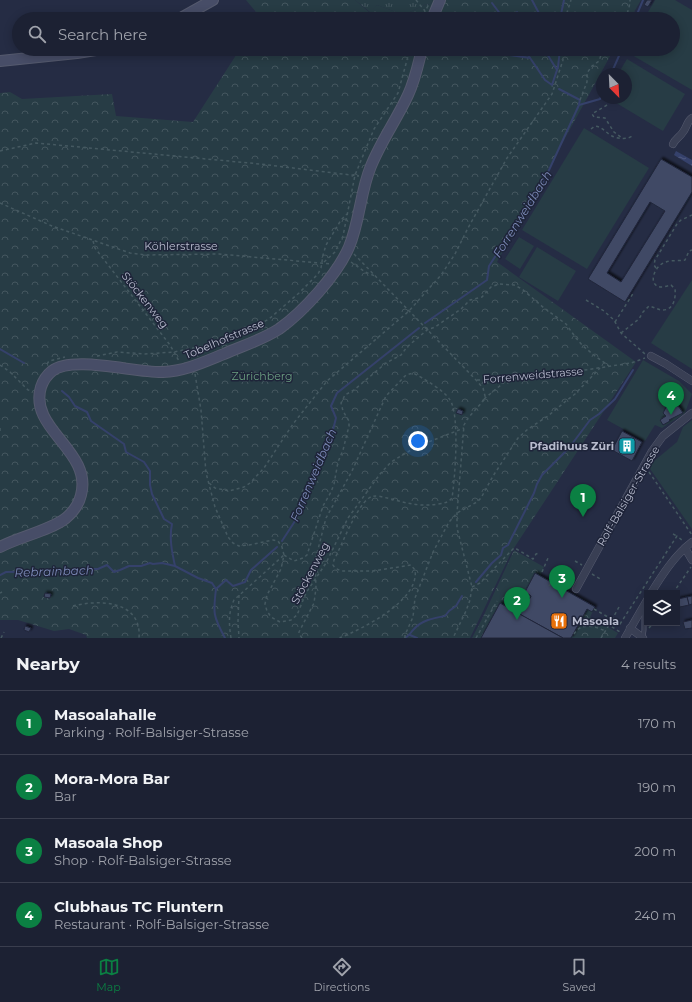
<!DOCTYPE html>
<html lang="en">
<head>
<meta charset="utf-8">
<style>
	body { margin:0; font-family:Montserrat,sans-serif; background:#25293b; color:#f1f3f6 }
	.controls { position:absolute; right:12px; bottom:12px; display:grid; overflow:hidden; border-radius:0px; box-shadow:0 2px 10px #0003 }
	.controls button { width:36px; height:36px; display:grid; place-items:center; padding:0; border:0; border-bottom:1px solid #3a3e4e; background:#1c2133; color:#f1f3f6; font:20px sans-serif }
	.compass { position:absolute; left:596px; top:68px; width:36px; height:36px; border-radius:50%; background:#1c2133; box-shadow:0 2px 10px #0003; rotate:156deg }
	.you { position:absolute; left:418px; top:441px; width:14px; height:14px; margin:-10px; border:3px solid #fff; border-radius:50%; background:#1a73e8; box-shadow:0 0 0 6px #1a73e833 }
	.badge { display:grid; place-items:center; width:26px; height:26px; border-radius:50%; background:#0b8043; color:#fff; font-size:13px; font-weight:700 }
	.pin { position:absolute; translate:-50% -33px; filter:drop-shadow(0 1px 2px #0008) }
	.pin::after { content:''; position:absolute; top:21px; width:14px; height:12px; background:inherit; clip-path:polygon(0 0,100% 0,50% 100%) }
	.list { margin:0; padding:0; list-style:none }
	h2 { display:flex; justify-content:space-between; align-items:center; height:52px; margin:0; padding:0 16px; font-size:17px }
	h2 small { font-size:13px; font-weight:400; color:#a0a3ac }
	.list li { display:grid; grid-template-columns:26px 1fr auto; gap:12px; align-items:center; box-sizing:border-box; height:64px; padding:0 16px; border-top:1px solid #3a3e4e }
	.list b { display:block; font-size:15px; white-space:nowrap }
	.list p { margin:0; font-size:13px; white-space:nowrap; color:#a0a3ac }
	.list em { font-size:13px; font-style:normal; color:#a0a3ac }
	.icon { flex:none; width:22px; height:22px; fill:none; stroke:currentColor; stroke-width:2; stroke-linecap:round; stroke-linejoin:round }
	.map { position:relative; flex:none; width:692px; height:638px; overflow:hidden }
	.search { position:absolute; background:#1c2133; box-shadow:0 2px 10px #0003; left:12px; right:12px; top:12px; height:44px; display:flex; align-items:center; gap:10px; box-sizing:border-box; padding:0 14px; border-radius:22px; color:#a0a3ac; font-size:15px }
	.sheet { height:308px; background:#1c2133 }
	nav { display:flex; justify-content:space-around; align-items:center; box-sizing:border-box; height:56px; border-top:1px solid #3a3e4e; background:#1c2133; font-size:11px; color:#a0a3ac }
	nav a { display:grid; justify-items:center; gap:2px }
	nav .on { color:#0b8043 }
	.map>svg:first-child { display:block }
	.grass { fill:url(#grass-tufts) }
	.forest { fill:url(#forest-crowns) }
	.pitch { fill:#273c45 }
	.water { fill:url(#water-ripples) }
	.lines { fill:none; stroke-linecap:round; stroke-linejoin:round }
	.stream { stroke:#35416b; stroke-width:2 }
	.building { fill:#414965; stroke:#20263b; fill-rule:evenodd; filter:url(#shadow) }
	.lane-casing { stroke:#555a6e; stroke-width:5 }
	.street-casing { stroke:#555a6e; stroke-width:8 }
	.secondary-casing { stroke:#555a6e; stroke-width:12 }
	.path { stroke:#455961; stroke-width:1.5; stroke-dasharray:3 3; stroke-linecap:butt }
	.lane { stroke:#393f54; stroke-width:3.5 }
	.street { stroke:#393f54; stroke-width:7 }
	.secondary { stroke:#474d67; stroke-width:10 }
	.labels { text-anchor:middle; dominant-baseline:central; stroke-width:3; stroke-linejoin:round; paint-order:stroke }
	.street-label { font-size:11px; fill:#b7bbcd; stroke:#1e2439 }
	.park-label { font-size:11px; fill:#6ca082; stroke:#1e2439 }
	.poi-label { font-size:11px; font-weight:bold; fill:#b7bbcd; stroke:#1e2439; text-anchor:end }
	.water-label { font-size:12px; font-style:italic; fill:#7c8ab7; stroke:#1e2439 }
</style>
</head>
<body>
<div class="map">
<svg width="692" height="638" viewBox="0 0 692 638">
	<defs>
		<pattern id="grass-tufts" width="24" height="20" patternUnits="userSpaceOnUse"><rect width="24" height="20" fill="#273c45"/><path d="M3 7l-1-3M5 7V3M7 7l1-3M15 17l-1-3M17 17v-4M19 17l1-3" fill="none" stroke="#44565f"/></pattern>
		<pattern id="forest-crowns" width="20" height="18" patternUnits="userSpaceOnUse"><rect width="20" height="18" fill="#273c45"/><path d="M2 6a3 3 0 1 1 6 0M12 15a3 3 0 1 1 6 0" fill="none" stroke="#44565f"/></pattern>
		<pattern id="water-ripples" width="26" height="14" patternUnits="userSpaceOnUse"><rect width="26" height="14" fill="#35416b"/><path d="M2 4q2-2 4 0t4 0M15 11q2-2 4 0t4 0" fill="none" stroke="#505a7f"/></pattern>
		<filter id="shadow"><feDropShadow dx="2" dy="-2" stdDeviation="1" flood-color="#0009"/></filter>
	</defs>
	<rect width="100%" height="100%" fill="#252c44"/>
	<polygon class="grass" points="355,0 433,0 430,5 426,4 404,15 377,5 370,12"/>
	<g class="forest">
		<polygon points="246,0 355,0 369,12 377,5 404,15 426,4 430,5 433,0 641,0 630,19 260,19 261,18"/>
		<polygon points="240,49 614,49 497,262 636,362 512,551 470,638 87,638 86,635 69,629 54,631 18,620 0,620 0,93 10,92 22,99 112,94 116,116 193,122"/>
		<polygon points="514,550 544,567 540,576 595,607 590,617 618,633 615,638 472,638 483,617"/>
	</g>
	<g class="pitch">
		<polygon points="655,0 675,0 692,10 692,90 625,51 626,49 673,49 673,19 644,19"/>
		<polygon points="627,59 685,94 663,131 608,98 626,98 626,74 618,74"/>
		<polygon points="584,128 649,168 587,269 522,230"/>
		<polygon points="519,237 534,246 520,269 505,259"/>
		<polygon points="537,247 576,271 558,301 519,277"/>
		<polygon points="692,280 692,369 651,343"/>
		<polygon points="643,360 679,381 692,394 685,413 662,428 655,425 645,441 607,420"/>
		<polygon points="692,420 692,529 648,466 677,442 683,427"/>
	</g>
	<polygon class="water" points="676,151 692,160 692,166 674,155"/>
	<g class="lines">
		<g class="stream">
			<polyline points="532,0 542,19"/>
			<polyline points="492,3 504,19"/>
			<polyline points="517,12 522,19"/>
			<polyline points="560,19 564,0"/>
			<polyline points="635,19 643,0"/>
			<polyline points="524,49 545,80 552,85 558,67 560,49"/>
			<polyline points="544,49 557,70"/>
			<polyline points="504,54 530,58"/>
			<polyline points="611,74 622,49"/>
			<polyline points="559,89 580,100 579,104"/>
			<polyline points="425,323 487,280 489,266 543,183 579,105 600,99 602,93"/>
			<polyline points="0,349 24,363"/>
			<path d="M62,391L69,397L75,406L87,412L91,421L124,444L126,452L144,462L150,471V485L152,494L164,519L172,524C169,538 172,552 175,566"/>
			<polyline points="282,541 295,521 331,438 336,418 331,406 337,393 419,328"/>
			<path d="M0,575L6,572L61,571L79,572L89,569H98L107,565L114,572L120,570L129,566H141L150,563L153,564L162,563L175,566L198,578L212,583L216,589C213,613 213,616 225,638"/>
			<polyline points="476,582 492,563 501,555 503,548 508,545 534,493 537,484 542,475 569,448 590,420 599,414 615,399 633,370"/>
			<polyline points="216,589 226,580 233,586 245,582 251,570 277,547"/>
			<polyline points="410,635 417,638"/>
			<path d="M405,638C410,635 410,633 414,629C422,620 434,618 445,616L449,611L456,606L462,596"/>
		</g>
	</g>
	<g class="building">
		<polygon points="647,0 652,0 648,7 644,5"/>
		<path d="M661,159L692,177V192L625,302L588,279ZM650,202L665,211L621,282L607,273Z"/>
		<polygon points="669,402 679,407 683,413 669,420 670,421 663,425 660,420 666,416 663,413"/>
		<polygon points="458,409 463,411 462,415 456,413"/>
		<polygon points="622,431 642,442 632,461 612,450"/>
		<polygon points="535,573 595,607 592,612 587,609 571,638 563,638 514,611 519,604 525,607 531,596 525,592"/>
		<polygon points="525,592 531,596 525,607 519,604"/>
		<polygon points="45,593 51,594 50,598 44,597"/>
		<polygon points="692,596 692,604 689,605 687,597"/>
		<polygon points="687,597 689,605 680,607 678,599"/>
		<polygon points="500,603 514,611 563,638 481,638"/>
		<polygon points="692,620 692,628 685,629 683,622"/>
		<polygon points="25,626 31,628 29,632 24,630"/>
	</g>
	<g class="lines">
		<g class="lane-casing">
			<polyline id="lane" points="643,637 644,630 644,607"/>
		</g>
		<g class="street-casing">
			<g id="street">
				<path d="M673,144C675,139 680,137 683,132C687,127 687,121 692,118"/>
				<polyline points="651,356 666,364 692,381"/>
				<polyline points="685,548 692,560"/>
				<polyline points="576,589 652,451 663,436 692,413"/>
				<path d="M651,593C662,575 675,555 692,542"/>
				<polyline points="630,628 643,638"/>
				<polyline points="625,638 647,600"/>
			</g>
		</g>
		<g class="secondary-casing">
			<g id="secondary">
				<polyline points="179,19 213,0"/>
				<polyline points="432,19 440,0"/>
				<polyline points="0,61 77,53 102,49"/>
				<path d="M0,547C19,537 51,530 66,518C73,512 79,504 81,495C93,451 28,429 41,387C43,381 47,375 52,371C73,355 135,373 163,372C185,371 204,362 224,354C242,346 262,340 279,329C303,312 337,275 349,247C360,221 360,192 371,166C381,141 397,119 408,95C415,80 418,65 422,49"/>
			</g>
		</g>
		<g class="path">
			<polyline points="416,0 425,11"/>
			<polyline points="421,19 429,4"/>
			<polyline points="565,19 571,0"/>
			<path d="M626,19C627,12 630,7 630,0"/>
			<polyline points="580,100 587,82 587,73 592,66 599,61 603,49"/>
			<polyline points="607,105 592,114 594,117 605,118 614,132 622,138"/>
			<path d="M591,129L595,126C603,127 606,133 612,136C618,139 629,140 633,135"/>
			<polyline points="0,151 36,143 260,164 359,176"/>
			<polyline points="0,203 52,226 130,253 146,255 219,254 331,264"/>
			<polyline points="93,241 95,248 170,345 179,361"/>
			<polyline points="354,254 476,380 483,388 485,396 484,400 468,418 464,425 457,513 457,528 472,587 470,600 466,611 453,638"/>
			<polyline points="324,262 335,252 343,236 355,175 374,129 398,93 410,49"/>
			<polyline points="351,262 365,272 375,276"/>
			<polyline points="656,268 654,265 655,260 677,224 681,220 692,215"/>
			<polyline points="586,300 604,311 614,320 621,333 645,354"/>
			<polyline points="615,322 634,292"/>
			<path d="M621,333L639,319L643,312L649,306C654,307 658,310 663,310C674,310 676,297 675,289L671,285C668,286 664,287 661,287C647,286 654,265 666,262C671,260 679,261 685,260L689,251L692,250"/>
			<polyline points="97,356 117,352 145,354 174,352 221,342 246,332 269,319 299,293 318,274 321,268 323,255 326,245 341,220 347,214"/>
			<polyline points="47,364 49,361 65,357"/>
			<polyline points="0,365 10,372 28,390 32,391"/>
			<polyline points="195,374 201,410 206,473 215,507 228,537 233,543 239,546 249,545 273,540 278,541 282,547 284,555 281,569 267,595 265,604 267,611 271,617 280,622 291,620 297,615 306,593 326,563 348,518 380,474 391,462 416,447 464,428"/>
			<polyline points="477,380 498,380 572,372 631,363 645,358"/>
			<polyline points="484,399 507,380"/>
			<polyline points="0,428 0,434"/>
			<polyline points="649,472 692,535"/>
			<polyline points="209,483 215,488 229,491 244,487 250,483 264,468 293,424 327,381 409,311 441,275 455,254 468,228 507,158 552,94 563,60 563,49"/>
			<polyline points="673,534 677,536"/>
			<polyline points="284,555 294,561 303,558 307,555 323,506 331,492 334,484 338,462 343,450 349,426 349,421 343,411 341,403 345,395 354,390 386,363 401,355 407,347 427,330 435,327 461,309 470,300 482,297 491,287 499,284 514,285 522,289 544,308 566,324 576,338 583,346 595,356 609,366"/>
			<polyline points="575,561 582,565"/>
			<polyline points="542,572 548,558"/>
			<polyline points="592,574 602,580"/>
			<polyline points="549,586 553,578"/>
			<polyline points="472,587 480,583 513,549 515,548 533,559 536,554 539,553"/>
			<polyline points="0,593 2,592"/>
			<polyline points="673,593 691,567"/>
			<polyline points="239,595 238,621 239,638"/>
			<path d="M73,606C100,599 142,601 139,638"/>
			<polyline points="619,607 609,625 620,632"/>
			<polyline points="594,609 620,624 677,536 683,541"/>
			<polyline points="649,628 653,623"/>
			<path d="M574,634C581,622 595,626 605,631"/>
			<polyline points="1,638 4,632"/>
			<path d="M231,638C229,625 228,613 234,600L284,555"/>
			<path d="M302,638L299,634V632L314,603L316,588L315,561L326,518L352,471L386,396L406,375L413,373C423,378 445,391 450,400C460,415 455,478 452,498C448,503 444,503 438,504C416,508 398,500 378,496C374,496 372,496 369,498C356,507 342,545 334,560L333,565L335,568L341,571H373L411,565L415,570C420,600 363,629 339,638"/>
			<polyline points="405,638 405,635 413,617 415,598 433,552 449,522 457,513 477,502 481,498 493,476 518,438 528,429 548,416 566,401 575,394 600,368"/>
			<polyline points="476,638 497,601"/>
			<polyline points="601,638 609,625"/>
		</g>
		<use href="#lane" class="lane"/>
		<use href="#street" class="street"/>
		<use href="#secondary" class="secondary"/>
	</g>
	<defs>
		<g id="building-square" transform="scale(0.9)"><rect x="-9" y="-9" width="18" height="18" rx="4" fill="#0f9aa8" stroke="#1e2439"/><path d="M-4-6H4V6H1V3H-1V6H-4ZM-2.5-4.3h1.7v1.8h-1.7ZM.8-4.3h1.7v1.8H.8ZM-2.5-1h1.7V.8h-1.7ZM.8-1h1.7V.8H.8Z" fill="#fff"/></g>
		<g id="restaurant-square" transform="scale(0.9)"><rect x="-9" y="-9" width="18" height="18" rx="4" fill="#e8710a" stroke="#1e2439"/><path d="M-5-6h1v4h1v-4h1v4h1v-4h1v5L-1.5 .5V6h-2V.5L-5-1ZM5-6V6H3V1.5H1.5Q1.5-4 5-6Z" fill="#fff"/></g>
	</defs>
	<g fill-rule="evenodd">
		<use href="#building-square" x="627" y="446"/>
		<use href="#restaurant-square" x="559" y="621"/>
	</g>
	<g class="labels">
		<g class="street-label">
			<text x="181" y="246">Köhlerstrasse</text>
			<text transform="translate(145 300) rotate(52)">Stöckenweg</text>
			<text transform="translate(224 339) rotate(-23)">Tobelhofstrasse</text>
			<text transform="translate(533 375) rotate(-5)">Forrenweidstrasse</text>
			<text transform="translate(628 496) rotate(-60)">Rolf-Balsiger-Strasse</text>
			<text transform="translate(310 573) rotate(-62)">Stöckenweg</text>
		</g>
		<g class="park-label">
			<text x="262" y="376">Zürichberg</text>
		</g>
		<g class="poi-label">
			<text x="614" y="446">Pfadihuus Züri</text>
			<text x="572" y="621" text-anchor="start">Masoala</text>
		</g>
		<g class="water-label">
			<text transform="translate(522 214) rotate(-58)">Forrenweidbach</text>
			<text transform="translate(313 475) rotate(-67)">Forrenweidbach</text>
			<text transform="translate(54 571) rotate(-2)">Rebrainbach</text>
		</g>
	</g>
</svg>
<div class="controls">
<button><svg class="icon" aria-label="layers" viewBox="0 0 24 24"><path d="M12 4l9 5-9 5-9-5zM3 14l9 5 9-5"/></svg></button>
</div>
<svg class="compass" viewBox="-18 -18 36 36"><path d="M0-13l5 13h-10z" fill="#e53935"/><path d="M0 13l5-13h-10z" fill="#a0a3ac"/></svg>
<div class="you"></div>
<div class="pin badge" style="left:583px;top:517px">1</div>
<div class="pin badge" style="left:517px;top:620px">2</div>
<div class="pin badge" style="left:562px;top:598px">3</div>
<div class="pin badge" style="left:671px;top:415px">4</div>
<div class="search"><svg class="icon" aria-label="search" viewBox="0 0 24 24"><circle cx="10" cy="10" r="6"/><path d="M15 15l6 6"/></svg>Search here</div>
</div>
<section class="sheet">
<h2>Nearby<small>4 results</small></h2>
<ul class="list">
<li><span class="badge">1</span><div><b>Masoalahalle</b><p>Parking · Rolf-Balsiger-Strasse</p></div><em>170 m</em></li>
<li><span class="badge">2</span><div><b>Mora-Mora Bar</b><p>Bar</p></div><em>190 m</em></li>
<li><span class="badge">3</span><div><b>Masoala Shop</b><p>Shop · Rolf-Balsiger-Strasse</p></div><em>200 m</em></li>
<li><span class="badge">4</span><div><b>Clubhaus TC Fluntern</b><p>Restaurant · Rolf-Balsiger-Strasse</p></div><em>240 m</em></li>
</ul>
</section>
<nav>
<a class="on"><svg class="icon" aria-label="map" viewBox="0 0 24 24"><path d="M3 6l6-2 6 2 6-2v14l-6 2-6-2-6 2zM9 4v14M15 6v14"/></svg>Map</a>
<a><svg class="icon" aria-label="directions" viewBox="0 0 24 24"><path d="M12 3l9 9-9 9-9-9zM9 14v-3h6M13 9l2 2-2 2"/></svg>Directions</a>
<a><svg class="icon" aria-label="saved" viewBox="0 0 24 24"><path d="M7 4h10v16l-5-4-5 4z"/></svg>Saved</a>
</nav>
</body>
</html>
